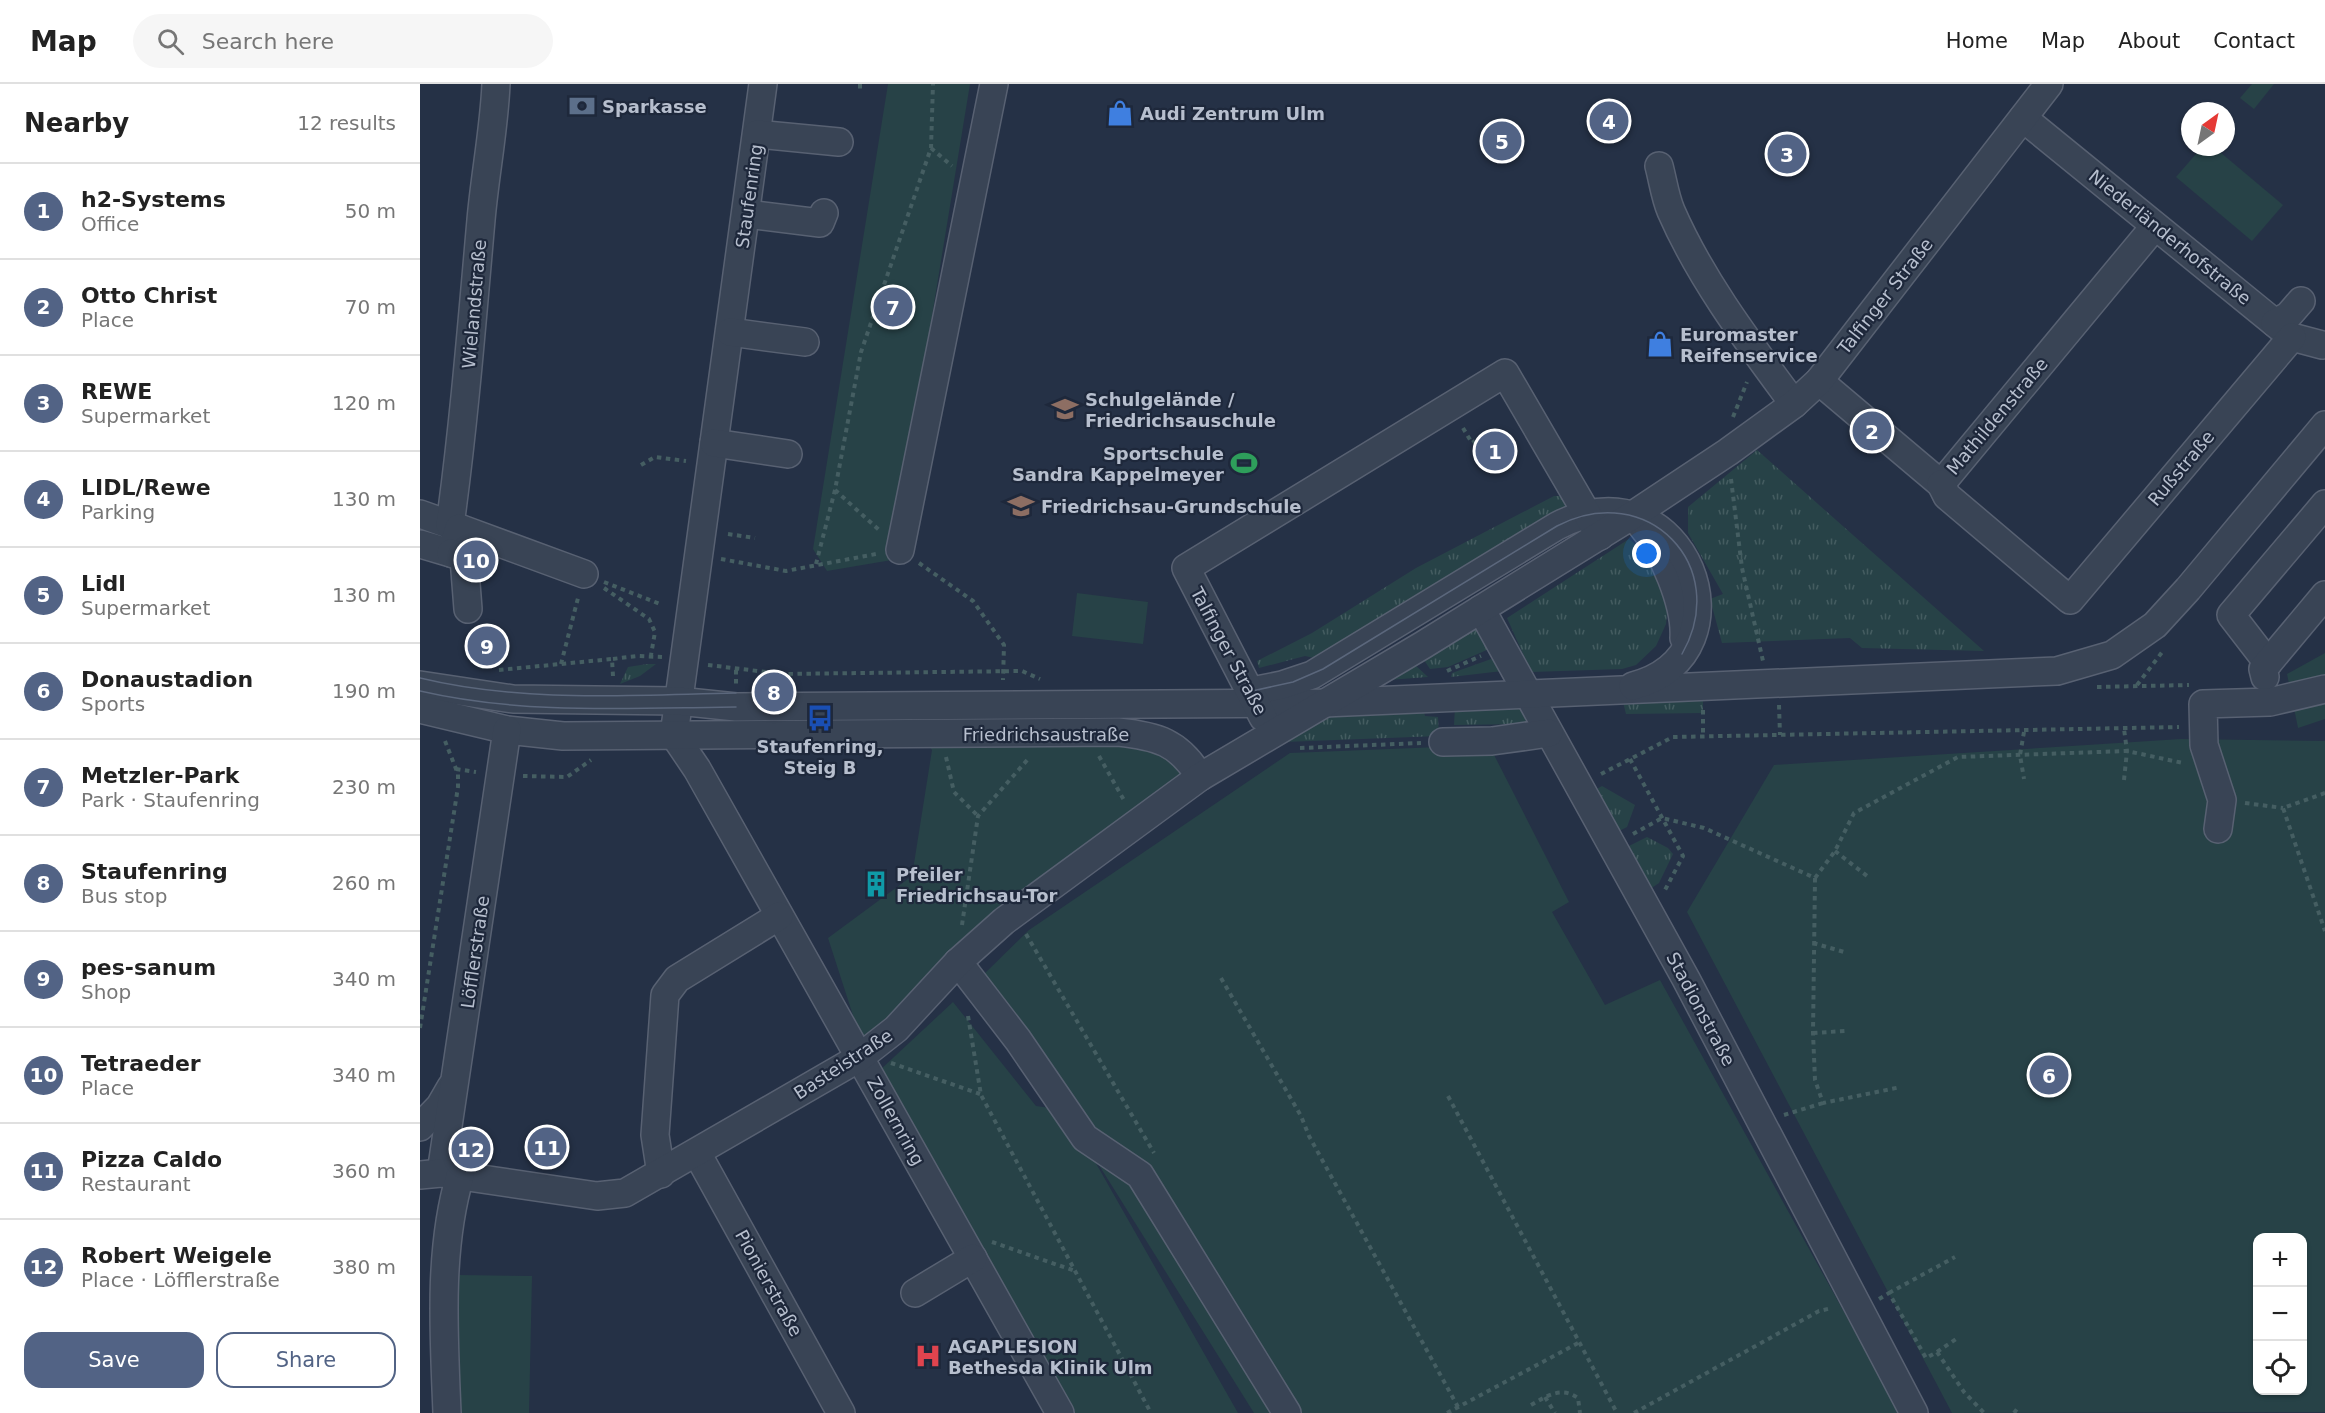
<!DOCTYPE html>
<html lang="en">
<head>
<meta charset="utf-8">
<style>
	body { margin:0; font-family:"DejaVu Sans",sans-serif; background:#f6f6f6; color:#222 }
	.controls { position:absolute; right:18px; bottom:18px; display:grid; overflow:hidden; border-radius:12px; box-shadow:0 2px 4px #0004 }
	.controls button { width:54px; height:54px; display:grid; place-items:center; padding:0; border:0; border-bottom:2px solid #e0e0e0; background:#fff; color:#222; font:30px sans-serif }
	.compass { position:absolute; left:1761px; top:18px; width:54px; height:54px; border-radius:50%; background:#fff; box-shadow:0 2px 4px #0004; rotate:33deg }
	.you { position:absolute; left:1227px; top:470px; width:21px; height:21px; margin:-15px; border:4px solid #fff; border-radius:50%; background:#1a73e8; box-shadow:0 0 0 9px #1a73e833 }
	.badge { display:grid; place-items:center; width:39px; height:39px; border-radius:50%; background:#526385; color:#fff; font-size:20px; font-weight:700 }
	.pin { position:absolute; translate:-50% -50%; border:3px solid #fff; box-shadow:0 2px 6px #0006 }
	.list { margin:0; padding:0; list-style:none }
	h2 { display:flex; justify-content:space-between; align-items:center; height:78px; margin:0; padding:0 24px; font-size:26px }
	h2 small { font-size:20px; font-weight:400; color:#767676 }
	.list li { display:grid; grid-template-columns:39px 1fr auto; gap:18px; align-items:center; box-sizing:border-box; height:96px; padding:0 24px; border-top:2px solid #e0e0e0 }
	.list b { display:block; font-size:22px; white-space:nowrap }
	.list p { margin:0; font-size:20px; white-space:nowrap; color:#767676 }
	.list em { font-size:20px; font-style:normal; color:#767676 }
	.actions { display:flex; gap:12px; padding:18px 24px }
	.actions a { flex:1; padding:14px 0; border:2px solid #526385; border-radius:18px; text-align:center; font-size:21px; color:#526385 }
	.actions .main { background:#526385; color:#fff }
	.icon { flex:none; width:33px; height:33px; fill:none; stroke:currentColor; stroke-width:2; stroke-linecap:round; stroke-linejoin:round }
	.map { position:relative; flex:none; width:1905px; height:1329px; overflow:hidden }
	header { display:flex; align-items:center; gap:36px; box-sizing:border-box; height:84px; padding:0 30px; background:#fff; border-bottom:2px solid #e0e0e0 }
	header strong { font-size:28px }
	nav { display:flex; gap:33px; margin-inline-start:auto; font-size:21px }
	.search { width:420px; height:54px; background:#f6f6f6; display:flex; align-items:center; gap:15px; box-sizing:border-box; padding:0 21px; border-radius:33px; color:#767676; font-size:22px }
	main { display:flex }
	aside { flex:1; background:#fff }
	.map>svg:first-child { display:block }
	.grass { fill:url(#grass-tufts) }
	.park { fill:#274247; fill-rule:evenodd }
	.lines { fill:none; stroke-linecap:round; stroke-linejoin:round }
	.stream { stroke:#374b6e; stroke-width:7 }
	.minor-casing { stroke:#586172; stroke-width:30 }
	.path { stroke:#455e62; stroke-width:4; stroke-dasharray:4.5 4.5; stroke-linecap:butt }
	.minor { stroke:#394455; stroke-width:27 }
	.tram { stroke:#5b677c; stroke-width:1.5 }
	.labels { text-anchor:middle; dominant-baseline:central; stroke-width:4.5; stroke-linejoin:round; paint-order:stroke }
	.poi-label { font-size:18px; font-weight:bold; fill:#b7bfce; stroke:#1e283b; text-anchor:start }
	.street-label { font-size:18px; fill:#b7bfce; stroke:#1e283b }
</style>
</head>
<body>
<header>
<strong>Map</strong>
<div class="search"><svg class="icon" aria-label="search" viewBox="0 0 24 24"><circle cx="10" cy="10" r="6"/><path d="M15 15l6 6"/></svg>Search here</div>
<nav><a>Home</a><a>Map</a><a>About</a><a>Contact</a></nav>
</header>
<main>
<aside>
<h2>Nearby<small>12 results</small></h2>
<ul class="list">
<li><span class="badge">1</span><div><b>h2-Systems</b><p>Office</p></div><em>50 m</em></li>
<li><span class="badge">2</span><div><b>Otto Christ</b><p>Place</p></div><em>70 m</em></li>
<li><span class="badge">3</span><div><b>REWE</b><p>Supermarket</p></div><em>120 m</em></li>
<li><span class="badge">4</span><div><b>LIDL/Rewe</b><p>Parking</p></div><em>130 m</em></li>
<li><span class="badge">5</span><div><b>Lidl</b><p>Supermarket</p></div><em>130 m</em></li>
<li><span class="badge">6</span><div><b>Donaustadion</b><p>Sports</p></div><em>190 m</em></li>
<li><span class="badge">7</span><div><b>Metzler-Park</b><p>Park · Staufenring</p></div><em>230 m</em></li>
<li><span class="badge">8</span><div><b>Staufenring</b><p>Bus stop</p></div><em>260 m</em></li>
<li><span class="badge">9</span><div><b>pes-sanum</b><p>Shop</p></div><em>340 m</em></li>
<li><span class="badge">10</span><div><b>Tetraeder</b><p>Place</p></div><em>340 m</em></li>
<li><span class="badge">11</span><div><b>Pizza Caldo</b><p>Restaurant</p></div><em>360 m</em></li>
<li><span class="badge">12</span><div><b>Robert Weigele</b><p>Place · Löfflerstraße</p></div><em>380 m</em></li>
</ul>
<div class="actions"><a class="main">Save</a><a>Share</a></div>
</aside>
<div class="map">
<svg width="1905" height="1329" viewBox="0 0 1905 1329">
	<defs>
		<pattern id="grass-tufts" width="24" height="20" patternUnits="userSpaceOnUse" patternTransform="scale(1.5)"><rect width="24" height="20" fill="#274247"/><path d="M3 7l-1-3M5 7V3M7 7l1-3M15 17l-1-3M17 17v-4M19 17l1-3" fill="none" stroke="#445c60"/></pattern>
	</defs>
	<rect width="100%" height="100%" fill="#253146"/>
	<g class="grass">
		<polygon points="1337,366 1564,567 1442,564 1430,554 1302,559 1290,515 1303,510 1268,449 1268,423"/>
		<polygon points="1134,412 1142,412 1152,425 899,575 885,572 839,584 837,577 892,549 996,484"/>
		<polygon points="1209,455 1230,473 1248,519 1246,540 1236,562 1216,581 1202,585 1111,588 1087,534"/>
		<polygon points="1056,543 1069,565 1028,583 1010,585 1004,576"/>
		<polygon points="1074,574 1082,587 1031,593 1032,589"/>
		<polygon points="227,580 236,580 220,592 200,600 208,583"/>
		<polygon points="994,580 1008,593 968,596"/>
		<polygon points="1202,614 1283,615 1283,629 1206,630"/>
		<polygon points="1095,616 1110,640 1034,641 1035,623"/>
		<polygon points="924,624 1003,624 1005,632 1018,633 1019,652 864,658"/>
		<polygon points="1182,702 1215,721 1207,743 1199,747 1175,706"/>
		<polygon points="1227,753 1248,764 1253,770 1239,799 1230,805 1207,763"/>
	</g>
	<g class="park">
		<polygon points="468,0 550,0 472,476 407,487 393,465"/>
		<polygon points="1832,0 1854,0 1834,25 1820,14"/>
		<polygon points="1782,63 1794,63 1863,121 1832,157 1756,93"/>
		<polygon points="657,509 728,518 723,560 652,552"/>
		<polygon points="1905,569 1905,635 1878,644 1867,590"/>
		<polygon points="698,648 780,693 439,974 440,953 408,854 492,792 512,666 501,649"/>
		<path d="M1761,655L1905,657V1328L1532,1329L1267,828L1354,681ZM1838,1154H1882V1306H1838Z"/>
		<polygon points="1069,661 1149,818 1132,828 1185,921 1240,896 1480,1329 834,1329 657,1046 818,1329 648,1329 459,987 533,918 616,1022 644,1026 560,894 609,846 870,669"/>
		<polygon points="39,1191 112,1192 109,1329 37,1329"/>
	</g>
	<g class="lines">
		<polyline class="stream" points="0,445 15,450"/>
		<g class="minor-casing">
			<g id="minor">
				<polyline points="343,0 254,651 277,685 640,1329"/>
				<polyline points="1603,34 1872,253 1902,261"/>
				<polyline points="337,50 419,58"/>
				<path d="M1239,82C1243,97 1245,113 1251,127C1281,196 1329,259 1374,320"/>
				<polyline points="327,130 400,139 404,129"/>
				<polyline points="1855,239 1868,232 1881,217"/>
				<polyline points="310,248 385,258"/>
				<polyline points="1399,297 1521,400 1735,142"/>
				<polyline points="294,359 368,370"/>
				<polyline points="1521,400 1527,412 1650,516 1872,253"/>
				<polyline points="0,430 39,444"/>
				<path d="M30,441C44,339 52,238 61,136C65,90 74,46 76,0"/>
				<path d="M1221,441C1243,466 1266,521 1264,554"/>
				<polyline points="0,460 31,469 39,444 164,490"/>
				<polyline points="480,466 574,0"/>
				<polyline points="31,469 44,474 48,525"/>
				<polyline points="1061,525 1266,895 1494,1329"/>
				<polyline points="1848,579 1811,531 1905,420"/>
				<polyline points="1845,593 1843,585 1905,511"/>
				<polyline points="0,601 93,615 258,617 316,623 904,619 1637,587 1692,571 1735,541 1768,505 1905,341"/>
				<path d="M832,607L862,601L892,591L1137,442C1265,375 1337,570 1213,602"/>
				<path d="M0,625L87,646L143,652L698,648C737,652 759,658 780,693"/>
				<polyline points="843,633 766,484 1085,289 1180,452"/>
				<polyline points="1023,658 1072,657 1129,649"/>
				<polyline points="1798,745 1802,716 1784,661 1783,620 1850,618 1905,605"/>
				<polyline points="538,878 598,956 665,1054 720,1091 867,1329"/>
				<polyline points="0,1043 20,1022 31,1003"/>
				<polyline points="277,1069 421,1329"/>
				<polyline points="21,1089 87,646"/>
				<polyline points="241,1090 235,1051 245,911 257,895 359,832"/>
				<polyline points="0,1091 21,1089 177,1112 205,1109 439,974 476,945 538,878 584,837 780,693 1003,561 1213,431 1308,368 1374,320 1399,297 1629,0"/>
				<polyline points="495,1209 553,1174"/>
				<path d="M27,1329C24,1252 18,1166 40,1092"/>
			</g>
		</g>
		<g class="path">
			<polyline points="440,0 440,8"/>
			<polyline points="511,64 532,82"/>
			<polyline points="1313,333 1327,298"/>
			<polyline points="1043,344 1052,359 1055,357"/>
			<polyline points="221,381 235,373 266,377"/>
			<polyline points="1311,395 1322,484 1343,577"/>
			<polyline points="415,406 459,446"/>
			<polyline points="308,450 335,454"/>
			<polyline points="301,475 366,487 456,470"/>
			<polyline points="499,479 553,517 584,561 583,596"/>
			<polyline points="396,480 415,406 441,268 511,64 513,0"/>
			<polyline points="184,498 240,520"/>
			<polyline points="184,504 229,535 235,548 231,571"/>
			<polyline points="61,571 63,587"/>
			<polyline points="141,580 158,514"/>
			<polyline points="288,581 363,590 602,587 620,595"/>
			<polyline points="79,586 192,575"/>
			<polyline points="316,586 316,600"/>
			<polyline points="1027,587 1061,572"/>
			<polyline points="193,592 192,575 218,572 242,573"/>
			<polyline points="1717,601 1743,567"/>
			<polyline points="1677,603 1769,601"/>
			<polyline points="1359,621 1360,651"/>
			<polyline points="1283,626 1283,653"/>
			<polyline points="1604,648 1600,671 1604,695"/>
			<polyline points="880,664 1001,659"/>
			<polyline points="679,672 705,718"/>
			<polyline points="526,673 534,708 558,732"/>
			<polyline points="1210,675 1263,772 1245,806"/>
			<polyline points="36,685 56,688"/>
			<polyline points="1181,690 1253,653 1759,643"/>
			<polyline points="103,692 147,693 171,676"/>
			<polyline points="1704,696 1707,667 1704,645"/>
			<polyline points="1905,709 1863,724 1905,847"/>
			<polyline points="1825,719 1863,724"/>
			<polyline points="1213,750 1242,734 1284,744 1395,794 1415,767 1434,729 1538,673 1707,667 1763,679"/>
			<polyline points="1415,767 1447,792"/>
			<polyline points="1395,794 1393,949 1395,996 1403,1019 1481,1003"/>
			<polyline points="542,841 558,732 609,674"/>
			<polyline points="606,850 734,1069"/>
			<polyline points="1393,859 1424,868"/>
			<polyline points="801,894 881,1032 889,1052 1038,1323"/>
			<polyline points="548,932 561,1011 731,1329"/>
			<polyline points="0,944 38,703 38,690 25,657"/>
			<polyline points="1393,949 1425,947"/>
			<polyline points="471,979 560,1010"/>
			<polyline points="1028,1012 1197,1329"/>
			<polyline points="1364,1031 1403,1019"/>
			<polyline points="572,1158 655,1187"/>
			<polyline points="1469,1209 1535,1173"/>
			<polyline points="1459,1215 1469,1209 1506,1274 1517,1268 1544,1308 1564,1329"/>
			<polyline points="1517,1268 1536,1255"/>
			<polyline points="1125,1313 1135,1329"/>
			<path d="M1111,1321C1127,1312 1141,1302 1158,1314L1160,1329"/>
			<polyline points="1027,1329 1160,1258"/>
			<polyline points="1214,1329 1399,1227 1412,1224"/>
			<polyline points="1594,1329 1597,1325"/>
		</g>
		<use href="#minor" class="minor"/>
		<g class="tram">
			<path d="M0,594C103,619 211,611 316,609"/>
			<path d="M0,607C104,631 210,624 316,623"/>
			<path d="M832,607L873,598L903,585L1137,442C1227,395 1312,482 1262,570"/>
		</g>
	</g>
	<defs>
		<g id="bank-bare" transform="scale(2.07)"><path d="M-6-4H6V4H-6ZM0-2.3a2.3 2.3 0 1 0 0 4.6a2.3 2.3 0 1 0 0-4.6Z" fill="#5c6f8a" stroke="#1e283b" stroke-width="2.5" paint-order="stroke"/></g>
		<g id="shop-bare" transform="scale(2.07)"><path d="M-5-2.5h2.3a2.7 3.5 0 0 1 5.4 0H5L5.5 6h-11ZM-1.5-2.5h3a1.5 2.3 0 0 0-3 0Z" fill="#3f7fe0" stroke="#1e283b" stroke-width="2.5" paint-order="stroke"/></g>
		<g id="school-bare" transform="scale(2.07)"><path d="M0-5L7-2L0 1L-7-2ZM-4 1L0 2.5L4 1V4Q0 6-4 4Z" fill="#8d6e63" stroke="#1e283b" stroke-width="2.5" paint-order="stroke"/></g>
		<g id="stadium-bare" transform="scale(2.07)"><path d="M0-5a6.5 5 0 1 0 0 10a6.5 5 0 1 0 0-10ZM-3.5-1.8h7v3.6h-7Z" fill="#2e9e5b" stroke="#1e283b" stroke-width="2.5" paint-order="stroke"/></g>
		<g id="bus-bare" transform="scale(2.07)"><path d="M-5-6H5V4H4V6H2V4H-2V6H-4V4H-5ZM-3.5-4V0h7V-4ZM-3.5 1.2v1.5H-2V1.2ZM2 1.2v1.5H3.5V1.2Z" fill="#1a4fb4" stroke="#1e283b" stroke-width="2.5" paint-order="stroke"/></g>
		<g id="building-bare" transform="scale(2.07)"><path d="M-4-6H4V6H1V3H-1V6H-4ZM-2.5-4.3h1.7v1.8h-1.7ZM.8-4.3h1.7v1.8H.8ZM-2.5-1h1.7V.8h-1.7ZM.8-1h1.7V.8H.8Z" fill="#0f9aa8" stroke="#1e283b" stroke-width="2.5" paint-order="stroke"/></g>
		<g id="hospital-bare" transform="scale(2.07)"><path d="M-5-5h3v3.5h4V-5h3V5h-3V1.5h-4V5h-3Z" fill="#e0444e" stroke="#1e283b" stroke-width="2.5" paint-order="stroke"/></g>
	</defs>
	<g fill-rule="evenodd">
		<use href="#bank-bare" x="162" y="22"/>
		<use href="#shop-bare" x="700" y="29"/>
		<use href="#shop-bare" x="1240" y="260"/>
		<use href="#school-bare" x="645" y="325"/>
		<use href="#stadium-bare" x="824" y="379"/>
		<use href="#school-bare" x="601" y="422"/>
		<use href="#bus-bare" x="400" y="634"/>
		<use href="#building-bare" x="456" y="800"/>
		<use href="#hospital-bare" x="508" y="1272"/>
	</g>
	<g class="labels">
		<g class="poi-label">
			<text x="182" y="22">Sparkasse</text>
			<text x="720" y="29">Audi Zentrum Ulm</text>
			<text x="1260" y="250">Euromaster<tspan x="1260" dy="21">Reifenservice</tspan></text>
			<text x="665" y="315">Schulgelände /<tspan x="665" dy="21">Friedrichsauschule</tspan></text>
			<text x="804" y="369" text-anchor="end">Sportschule<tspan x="804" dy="21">Sandra Kappelmeyer</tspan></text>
			<text x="621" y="422">Friedrichsau-Grundschule</text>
			<text x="400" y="662" text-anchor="middle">Staufenring,<tspan x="400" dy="21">Steig B</tspan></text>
			<text x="476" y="790">Pfeiler<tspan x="476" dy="21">Friedrichsau-Tor</tspan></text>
			<text x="528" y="1262">AGAPLESION<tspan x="528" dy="21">Bethesda Klinik Ulm</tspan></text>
		</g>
		<g class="street-label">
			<text transform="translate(329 112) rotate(-82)">Staufenring</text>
			<text transform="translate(1750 153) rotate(39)">Niederländerhofstraße</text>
			<text transform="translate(1465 212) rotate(-52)">Talfinger Straße</text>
			<text transform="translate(54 220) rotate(-85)">Wielandstraße</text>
			<text transform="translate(1577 332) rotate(-50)">Mathildenstraße</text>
			<text transform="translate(1761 384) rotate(-50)">Rußstraße</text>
			<text transform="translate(809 567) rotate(62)">Talfinger Straße</text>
			<text x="626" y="650">Friedrichsaustraße</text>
			<text transform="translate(55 868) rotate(-82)">Löfflerstraße</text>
			<text transform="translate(1281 925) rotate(62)">Stadionstraße</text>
			<text transform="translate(423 980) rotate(-33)">Basteistraße</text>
			<text transform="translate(476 1037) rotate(61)">Zollernring</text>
			<text transform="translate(349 1199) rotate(61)">Pionierstraße</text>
		</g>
	</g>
</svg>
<div class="controls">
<button>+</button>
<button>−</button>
<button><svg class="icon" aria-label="locate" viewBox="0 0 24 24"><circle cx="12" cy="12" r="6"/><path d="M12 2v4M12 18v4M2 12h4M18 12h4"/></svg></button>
</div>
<svg class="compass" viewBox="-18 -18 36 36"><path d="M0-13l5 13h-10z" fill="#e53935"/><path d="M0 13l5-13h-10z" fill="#767676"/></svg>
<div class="you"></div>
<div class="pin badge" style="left:1075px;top:367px">1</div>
<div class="pin badge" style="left:1452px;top:347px">2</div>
<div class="pin badge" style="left:1367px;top:70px">3</div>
<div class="pin badge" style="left:1189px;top:37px">4</div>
<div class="pin badge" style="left:1082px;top:57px">5</div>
<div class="pin badge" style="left:1629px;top:991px">6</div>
<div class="pin badge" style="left:473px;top:223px">7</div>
<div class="pin badge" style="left:354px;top:608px">8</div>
<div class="pin badge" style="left:67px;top:562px">9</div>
<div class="pin badge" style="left:56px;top:476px">10</div>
<div class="pin badge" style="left:127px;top:1063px">11</div>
<div class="pin badge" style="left:51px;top:1065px">12</div>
</div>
</main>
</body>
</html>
